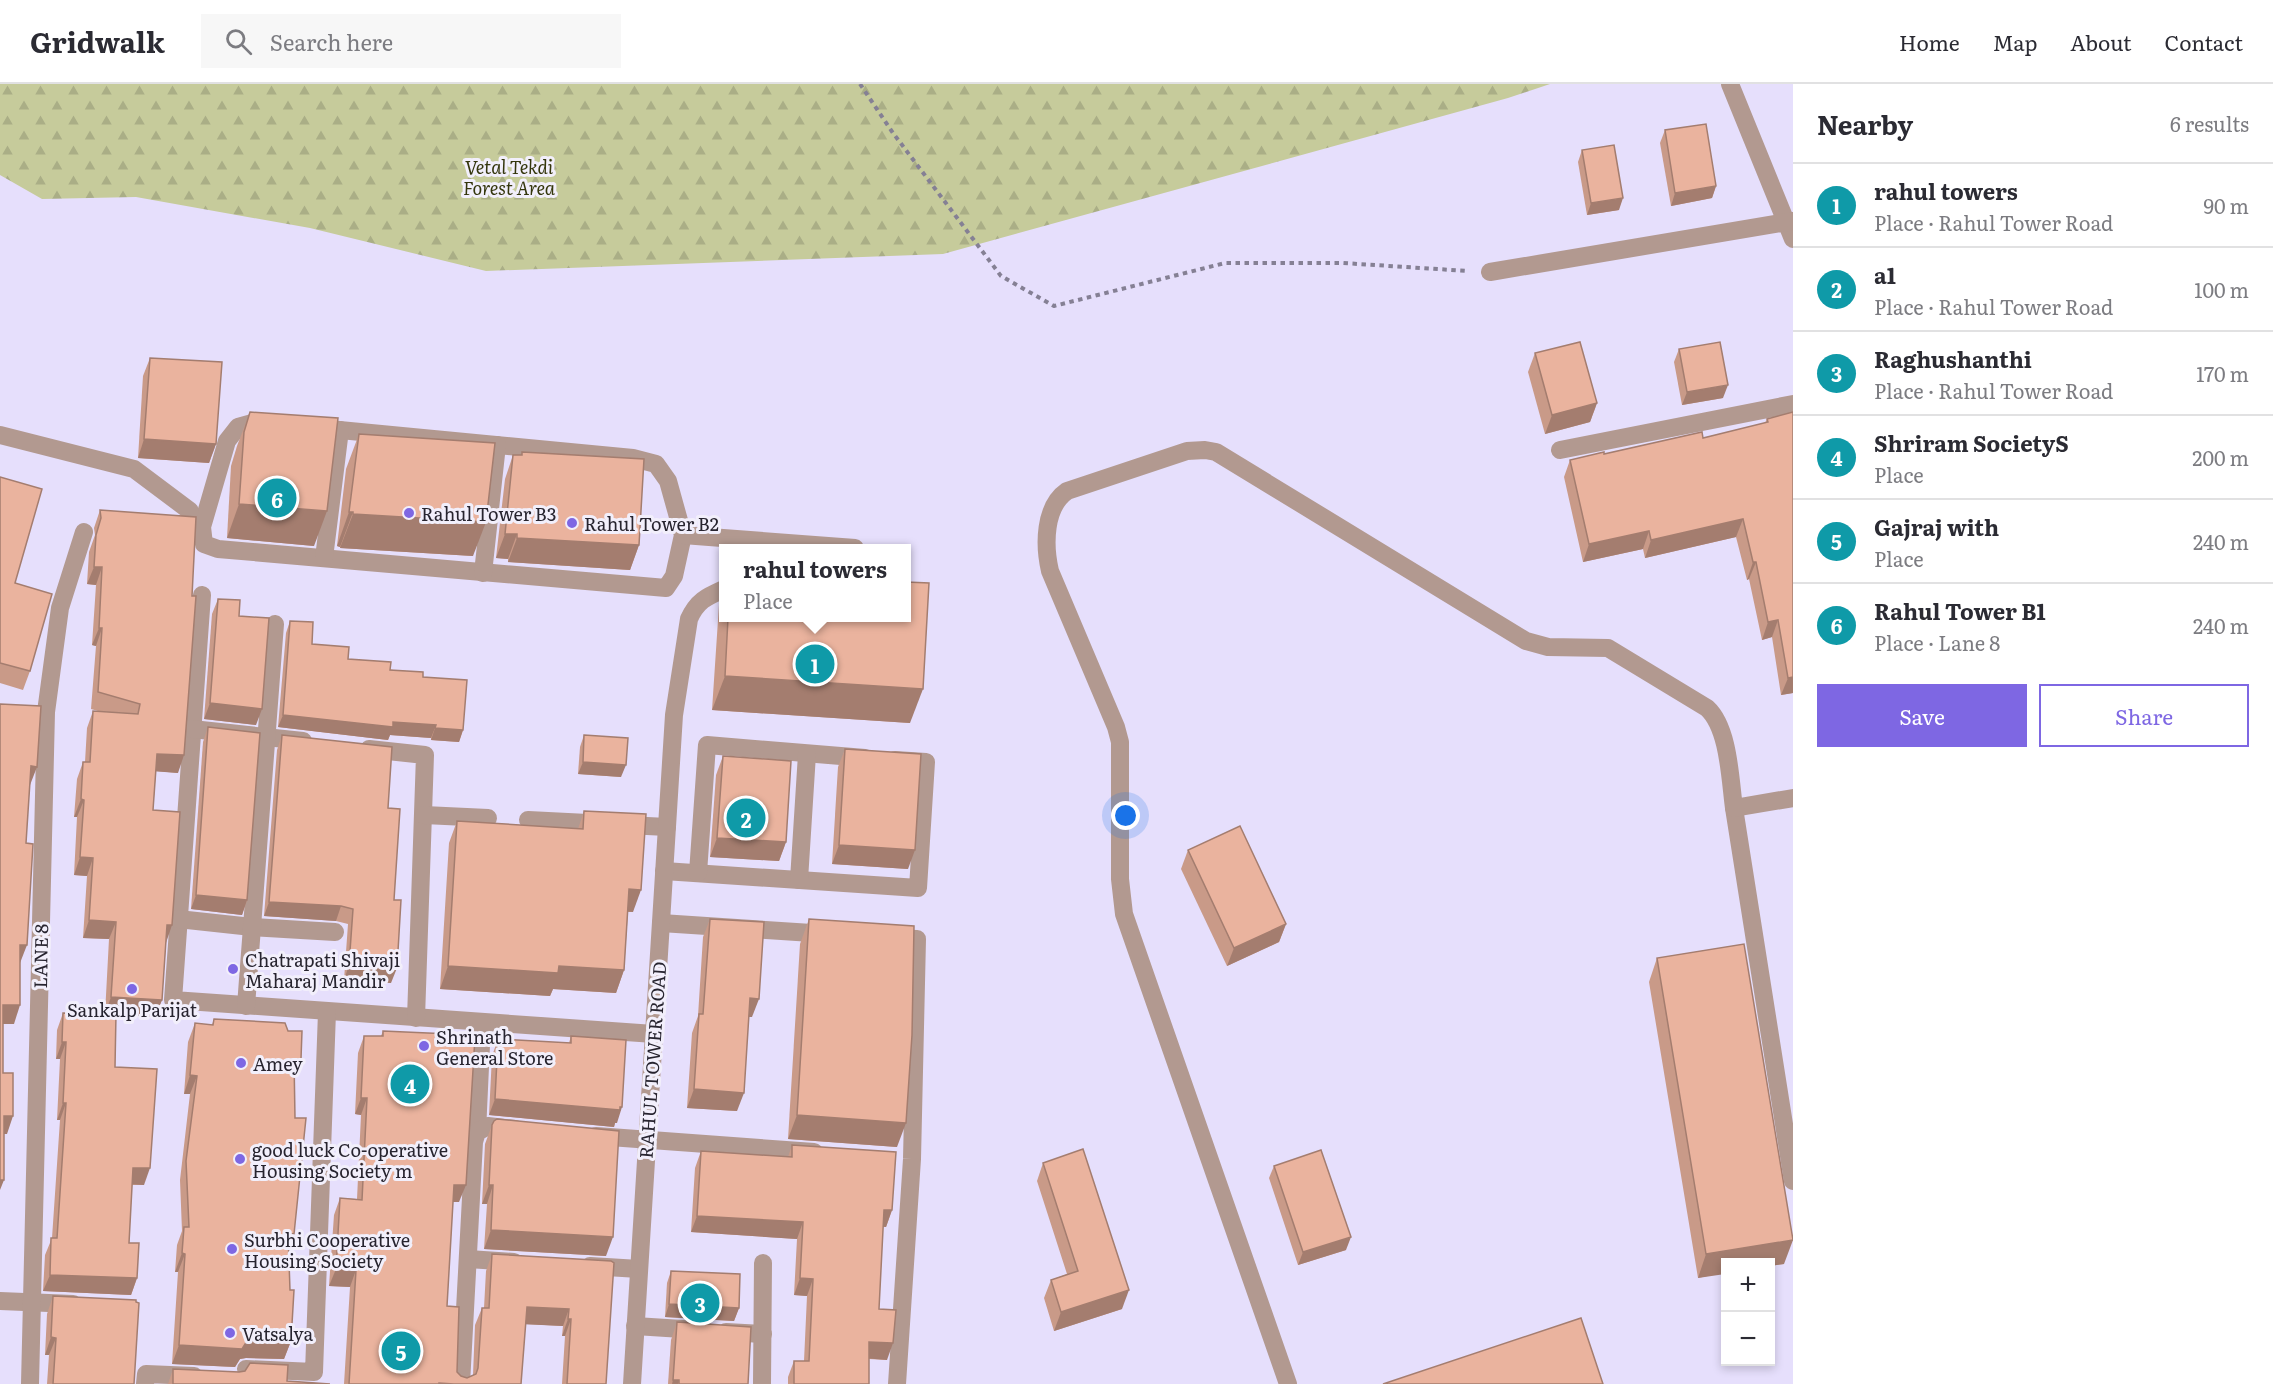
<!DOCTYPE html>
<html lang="en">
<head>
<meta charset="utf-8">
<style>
	body { margin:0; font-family:Literata,serif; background:#f7f7f7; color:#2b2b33 }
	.controls { position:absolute; right:18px; bottom:18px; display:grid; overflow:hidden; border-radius:0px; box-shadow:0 3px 9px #0003 }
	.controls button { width:54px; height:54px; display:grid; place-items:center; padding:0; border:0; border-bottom:2px solid #e1e1e2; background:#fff; color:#2b2b33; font:30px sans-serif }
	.you { position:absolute; left:1126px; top:732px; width:21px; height:21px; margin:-15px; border:4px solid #fff; border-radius:50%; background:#1a73e8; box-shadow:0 0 0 9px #1a73e833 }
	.badge { display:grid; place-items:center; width:39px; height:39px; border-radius:50%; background:#7e67e3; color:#fff; font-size:20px; font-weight:700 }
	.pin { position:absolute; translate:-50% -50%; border:3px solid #fff; box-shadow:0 2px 6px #0006 }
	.popup { position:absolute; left:719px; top:460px; width:192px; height:78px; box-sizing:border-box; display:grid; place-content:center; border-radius:0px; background:#fff; filter:drop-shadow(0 2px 4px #0005); font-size:20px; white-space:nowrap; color:#7c7c81 }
	.popup b { font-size:22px; color:#2b2b33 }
	.popup::after { content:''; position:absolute; left:50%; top:100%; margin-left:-12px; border:12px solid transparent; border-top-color:#fff }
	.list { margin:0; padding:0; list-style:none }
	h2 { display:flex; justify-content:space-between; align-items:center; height:78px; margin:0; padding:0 24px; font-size:26px }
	h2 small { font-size:20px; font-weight:400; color:#7c7c81 }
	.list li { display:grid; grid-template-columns:39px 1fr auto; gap:18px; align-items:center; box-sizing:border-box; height:84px; padding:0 24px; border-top:2px solid #e1e1e2 }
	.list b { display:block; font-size:22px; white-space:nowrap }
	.list p { margin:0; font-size:20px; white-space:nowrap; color:#7c7c81 }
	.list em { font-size:20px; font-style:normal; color:#7c7c81 }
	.actions { display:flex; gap:12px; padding:18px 24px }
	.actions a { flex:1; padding:14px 0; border:2px solid #7e67e3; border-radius:0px; text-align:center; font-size:21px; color:#7e67e3 }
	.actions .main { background:#7e67e3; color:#fff }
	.icon { flex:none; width:33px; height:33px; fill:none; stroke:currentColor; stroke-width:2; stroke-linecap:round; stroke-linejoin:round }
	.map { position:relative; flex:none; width:1793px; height:1300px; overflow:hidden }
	header { display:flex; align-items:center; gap:36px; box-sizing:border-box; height:84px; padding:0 30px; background:#fff; border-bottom:2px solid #e1e1e2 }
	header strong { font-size:28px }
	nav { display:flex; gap:33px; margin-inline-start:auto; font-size:21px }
	.search { width:420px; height:54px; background:#f7f7f7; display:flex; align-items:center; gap:15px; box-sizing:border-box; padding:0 21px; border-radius:0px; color:#7c7c81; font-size:22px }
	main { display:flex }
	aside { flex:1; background:#fff }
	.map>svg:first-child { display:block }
	.forest { fill:url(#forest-firs) }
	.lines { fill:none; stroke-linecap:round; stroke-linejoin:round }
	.path { stroke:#858094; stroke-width:4; stroke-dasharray:4.5 4.5; stroke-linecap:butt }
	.minor { stroke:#b29990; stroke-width:18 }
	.wall { fill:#c99a88 }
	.shaded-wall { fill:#a47d6f }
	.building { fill:#eab39e; stroke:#a47d6f; stroke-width:1.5 }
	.poi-dot { fill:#7e67e3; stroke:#f2effb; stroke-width:2 }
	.labels { text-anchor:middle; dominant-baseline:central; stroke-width:6; stroke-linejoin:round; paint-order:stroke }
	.park-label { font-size:18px; font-style:italic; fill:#34360c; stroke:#f2effb }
	.poi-label { font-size:18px; fill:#27242f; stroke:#f2effb; text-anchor:start }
	.street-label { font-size:18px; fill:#27242f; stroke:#f2effb }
</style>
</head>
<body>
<header>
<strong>Gridwalk</strong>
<div class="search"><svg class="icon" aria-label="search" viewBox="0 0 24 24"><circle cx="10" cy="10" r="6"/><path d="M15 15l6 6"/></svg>Search here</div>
<nav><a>Home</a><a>Map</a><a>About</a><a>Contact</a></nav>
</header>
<main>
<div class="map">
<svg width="1793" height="1300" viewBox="0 0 1793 1300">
	<defs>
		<pattern id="forest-firs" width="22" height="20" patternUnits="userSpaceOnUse" patternTransform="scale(1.5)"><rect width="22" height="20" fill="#c6cb9b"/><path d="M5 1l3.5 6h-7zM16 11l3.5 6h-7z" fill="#aaae86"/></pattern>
	</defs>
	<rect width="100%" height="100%" fill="#e6dffc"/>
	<polygon class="forest" points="0,0 1550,0 1508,14 943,170 486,187 310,144 136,113 42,115 0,91"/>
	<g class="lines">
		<polyline class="path" points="860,0 893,49 1001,192 1054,222 1225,179 1343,179 1468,187"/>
		<g class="minor">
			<polyline points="1730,0 1793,155"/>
			<polyline points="1490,188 1793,137"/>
			<polygon points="256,338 633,374 656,380 668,397 683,451 674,492 666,504 218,465 204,460 202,443 227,357 238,343"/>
			<polyline points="0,351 134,385 190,427"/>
			<polyline points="1560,366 1793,320"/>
			<polyline points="683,451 855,464"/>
			<polyline points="324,474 340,346"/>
			<polyline points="483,489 497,361"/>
			<polyline points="202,511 173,916 654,950"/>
			<polyline points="192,645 303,657"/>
			<polyline points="369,665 425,671 416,934"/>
			<polyline points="1734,724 1793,1097"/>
			<polyline points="424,731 488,734"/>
			<polyline points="528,736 667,743"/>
			<polyline points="664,787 918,804 926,678 895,676"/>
			<polyline points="698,789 707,661 865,674"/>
			<polyline points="799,796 807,670"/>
			<polyline points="178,835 252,843 335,848"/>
			<polyline points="661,839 827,850"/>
			<polyline points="890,854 917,855 912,1075 897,1300"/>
			<polyline points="246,922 275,540"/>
			<polyline points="477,1048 482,939"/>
			<polyline points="596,1052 814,1068"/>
			<polyline points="468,1175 514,1178"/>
			<polyline points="590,1182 639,1185"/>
			<polyline points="0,1217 73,1220"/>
			<polyline points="635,1242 698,1246"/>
			<polyline points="726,1248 763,1250"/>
			<polyline points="246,1285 314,1288 327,928"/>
			<polyline points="30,1300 46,628 60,524 84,448"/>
			<polyline points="145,1300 146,1290 194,1292"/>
			<polyline points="461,1300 474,1058 477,1048 488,1042 515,1045"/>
			<path d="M632,1300L674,631L689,535C697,517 706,513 724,505"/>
			<polyline points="762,1300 763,1179"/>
			<path d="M1288,1300L1124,830L1120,795V658L1116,643L1050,487C1044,461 1044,423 1067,407L1187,367L1205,366L1216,368L1526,557L1548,563L1608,564L1707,624C1729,644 1730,695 1734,724L1793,714"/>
		</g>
	</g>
	<g class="wall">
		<polygon points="1665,46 1716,102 1712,114 1671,122 1660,59"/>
		<polygon points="1582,66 1619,126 1587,131 1578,78"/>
		<polygon points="1679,265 1723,314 1682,321 1674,278"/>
		<polygon points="1535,269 1597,319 1590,338 1545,350 1528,288"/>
		<polygon points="150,274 216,360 209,379 138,374 143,292"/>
		<polygon points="250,328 314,462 227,454 231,382 237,362"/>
		<polygon points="1793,328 1793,609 1781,611 1772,553 1762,556 1749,495 1747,496 1736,453 1645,474 1643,465 1583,478 1564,393 1570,376 1703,354 1765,339 1767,335"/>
		<polygon points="359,350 473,472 340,464 340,463 337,462 346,385"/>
		<polygon points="522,368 639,461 630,486 508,478 508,475 496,474 505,395 513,371 521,371"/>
		<polygon points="0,393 15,499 30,587 23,606 0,599"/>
		<polygon points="100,426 178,689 156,687 153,726 166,859 162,916 155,933 116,931 115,983 144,1101 132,1101 129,1159 137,1194 131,1211 43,1207 45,1171 52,1154 60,1036 57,1036 60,975 56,975 57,946 63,929 105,930 109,855 83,854 87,792 74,791 77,733 74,733 77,695 83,678 85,678 87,644 93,627 98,627 91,625 96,562 92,561 96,501 87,500 89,468 95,451 94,444"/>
		<polygon points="723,508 723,534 906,534 910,639 712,626 719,521"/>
		<polygon points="218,515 239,532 256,641 204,635 212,530"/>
		<polygon points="290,537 312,560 348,575 423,593 463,646 459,658 431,656 431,654 390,651 388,656 278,643 286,549"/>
		<polygon points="208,643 247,816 242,831 191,825 203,658"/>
		<polygon points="282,651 388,724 394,816 391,899 344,896 348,840 336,837 264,832 277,666"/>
		<polygon points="584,651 621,693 578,690 580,663"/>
		<polygon points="845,665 908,785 832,780 838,683"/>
		<polygon points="723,672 786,758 779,777 710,773 716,691"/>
		<polygon points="584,727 633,828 628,828 624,886 616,909 553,905 550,912 440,905 449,759 457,737 578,745"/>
		<polygon points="1188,766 1286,840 1279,858 1227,882 1181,785"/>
		<polygon points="710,835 752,933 749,933 737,1027 687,1024 692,949 698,932 703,853"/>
		<polygon points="809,835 897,1063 788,1055 800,860"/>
		<polygon points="1657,874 1784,1180 1770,1182 1770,1179 1698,1194 1649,898"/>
		<polygon points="214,935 301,975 294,993 289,1165 291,1257 284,1275 246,1274 240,1275 235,1283 172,1280 178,1188 175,1188 177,1161 182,1147 180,1096 190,1010 184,1010 188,958 195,939 212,941"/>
		<polygon points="383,947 459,1118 453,1118 447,1222 457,1288 461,1292 467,1294 473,1291 475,1241 482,1224 484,1224 486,1187 492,1170 611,1177 606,1300 562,1300 565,1252 562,1252 563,1242 525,1240 521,1300 344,1300 350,1203 329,1202 334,1131 340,1114 357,1115 361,1031 355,1030 358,969 364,952 381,952"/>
		<polygon points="571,952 617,1039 615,1039 614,1043 489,1031 492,972 498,955 569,959"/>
		<polygon points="492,1041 606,1172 484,1165 487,1120 482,1120 485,1060"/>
		<polygon points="792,1061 892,1126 886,1143 883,1143 879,1225 887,1276 869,1275 869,1300 788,1300 788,1293 794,1277 804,1277 807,1212 794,1211 797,1155 691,1148 695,1084 701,1067 788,1073"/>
		<polygon points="1043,1079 1122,1225 1054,1247 1044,1214 1051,1196 1067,1190 1037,1097"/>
		<polygon points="1274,1082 1346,1166 1298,1181 1269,1094"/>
		<polygon points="671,1187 739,1224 734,1237 665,1233 667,1199"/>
		<polygon points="53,1212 134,1300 47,1300 49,1271 45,1271 47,1230"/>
		<polygon points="677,1238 748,1300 668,1300 671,1256"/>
		<polygon points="173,1285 287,1297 330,1300 168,1300"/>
	</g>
	<g class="shaded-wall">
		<polygon points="1716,102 1712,114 1671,122 1675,109"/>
		<polygon points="1623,114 1619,126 1587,131 1591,119"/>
		<polygon points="1728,301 1723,314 1682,321 1687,308"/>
		<polygon points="1597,319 1590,338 1545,350 1552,331"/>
		<polygon points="144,355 216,360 209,379 138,374"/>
		<polygon points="239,420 327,427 314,462 227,454"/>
		<polygon points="349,428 353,428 340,463 337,462"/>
		<polygon points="353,430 486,438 473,472 340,464"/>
		<polygon points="1743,435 1736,453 1645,474 1651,456"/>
		<polygon points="1649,447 1643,465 1583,478 1589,460"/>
		<polygon points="505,450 517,450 508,475 496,474"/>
		<polygon points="517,454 639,461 630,486 508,478"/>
		<polygon points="1753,478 1756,478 1749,495 1747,496"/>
		<polygon points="94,483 102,483 96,501 87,500"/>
		<polygon points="1778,536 1772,553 1762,556 1768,538"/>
		<polygon points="99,544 102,544 96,562 92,561"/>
		<polygon points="725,592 923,605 910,639 712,626"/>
		<polygon points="1793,593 1793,609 1781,611 1788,594"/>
		<polygon points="210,619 262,625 256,641 204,635"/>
		<polygon points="283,631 436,641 431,654 390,651 388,656 278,643"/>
		<polygon points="435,644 463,646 459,658 431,656"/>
		<polygon points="157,670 184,671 178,689 151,687"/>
		<polygon points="583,678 626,681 621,693 578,690"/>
		<polygon points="31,682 37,683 30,701 24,701"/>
		<polygon points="81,715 84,716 77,733 74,733"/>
		<polygon points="717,754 786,758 779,777 710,773"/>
		<polygon points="839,761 915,766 908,785 832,780"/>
		<polygon points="80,773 93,774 87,792 74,791"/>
		<polygon points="629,805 641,806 633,828 621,827"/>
		<polygon points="196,811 247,816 242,831 191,825"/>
		<polygon points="269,818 341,822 336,837 264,832"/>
		<polygon points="89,836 116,838 109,855 83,854"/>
		<polygon points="1286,840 1279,858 1227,882 1234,864"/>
		<polygon points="167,841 172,841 166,859"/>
		<polygon points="20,861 27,861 20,879"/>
		<polygon points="349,881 397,884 391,899 344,896"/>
		<polygon points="448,882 559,882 624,886 616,909 553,905 550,912 440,905"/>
		<polygon points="111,913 162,916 155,933 105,930"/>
		<polygon points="750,914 759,915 752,933 743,933"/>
		<polygon points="3,921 20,921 14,940 0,940"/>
		<polygon points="62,958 66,958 60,975 56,975"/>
		<polygon points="294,975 301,975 295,993 287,994"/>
		<polygon points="190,991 197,992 190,1010 184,1010"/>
		<polygon points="694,1005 744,1009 737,1027 687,1024"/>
		<polygon points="361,1014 367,1014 361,1031 355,1030"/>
		<polygon points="495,1015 622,1023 617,1039 615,1039 614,1043 489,1031"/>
		<polygon points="63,1019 66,1019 60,1036 57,1036"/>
		<polygon points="797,1031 906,1039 897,1063 788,1055"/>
		<polygon points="4,1032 13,1032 7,1050 0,1050"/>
		<polygon points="133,1084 150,1084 144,1101 127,1100"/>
		<polygon points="0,1096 4,1096 0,1106"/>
		<polygon points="454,1101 466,1101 459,1118 448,1118"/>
		<polygon points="489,1101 493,1101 487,1120 482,1120"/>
		<polygon points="884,1126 892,1126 886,1143 878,1142"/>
		<polygon points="697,1132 803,1138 797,1155 691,1148"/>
		<polygon points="491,1146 613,1153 606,1172 484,1165"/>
		<polygon points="288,1149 294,1150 287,1168"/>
		<polygon points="1351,1153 1346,1166 1298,1181 1303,1168"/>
		<polygon points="1793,1156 1784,1180 1770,1182 1770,1179 1725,1179 1725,1190 1698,1194 1706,1170"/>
		<polygon points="182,1169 185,1170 178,1188 175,1188"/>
		<polygon points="336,1185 356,1186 350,1203 329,1202"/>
		<polygon points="50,1191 137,1194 131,1211 43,1207"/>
		<polygon points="800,1194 813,1195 807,1212 794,1211"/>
		<polygon points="1129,1206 1122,1225 1054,1247 1061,1228"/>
		<polygon points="669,1220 739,1224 734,1237 665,1233"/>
		<polygon points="527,1223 569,1225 563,1242 520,1240"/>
		<polygon points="568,1235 571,1235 565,1252 562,1252"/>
		<polygon points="51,1253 56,1254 49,1271 45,1271"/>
		<polygon points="253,1255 291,1257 284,1275 246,1274 240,1275 235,1283 172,1280 179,1261 247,1257"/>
		<polygon points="869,1258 893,1259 887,1276 863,1274"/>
		<polygon points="673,1296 679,1296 678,1300 672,1300"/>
	</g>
	<g class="building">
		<polygon points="1706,40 1716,102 1675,109 1665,46"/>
		<polygon points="1614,61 1623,114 1591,119 1582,66"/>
		<polygon points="1580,258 1597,319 1552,331 1535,269"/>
		<polygon points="1720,258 1728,301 1687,308 1679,265"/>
		<polygon points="150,274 222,278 216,360 144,355"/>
		<polygon points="250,328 338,334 327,427 239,420 244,348"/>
		<polygon points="1793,328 1793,593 1788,594 1778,536 1768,538 1756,478 1753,478 1743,435 1651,456 1649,447 1589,460 1570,376 1604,368 1604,370 1702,348 1703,354 1768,338 1767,335"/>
		<polygon points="359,350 495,359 486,438 353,430 353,428 349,428"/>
		<polygon points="522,368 644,375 639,461 517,454 517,450 505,450 513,371 522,371"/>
		<polygon points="0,393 42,405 15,499 52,510 30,587 0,579"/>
		<polygon points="100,426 196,433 192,512 196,512 184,671 157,670 153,726 180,728 172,841 167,841 162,916 111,913 116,838 89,836 93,774 80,773 84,716 81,715 83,678 90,678 93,627 138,630 140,620 98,608 102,544 99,544 102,483 94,483 96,451 101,434"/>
		<polygon points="906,498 929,499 923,605 725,592 728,534 906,534"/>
		<polygon points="218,515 240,516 239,532 269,534 262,625 210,619"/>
		<polygon points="290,537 313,538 312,560 349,563 348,575 391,578 390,586 423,588 423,593 467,596 463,646 435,644 436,641 393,638 393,643 283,631"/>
		<polygon points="0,620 41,622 37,683 31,682 26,759 33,760 27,861 20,861 20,921 3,921 3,989 13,989 13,1032 4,1032 4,1096 0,1096"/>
		<polygon points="208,643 260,649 247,816 196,811"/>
		<polygon points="282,651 392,663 388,724 400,725 394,816 401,816 397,884 349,881 353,825 341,822 269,818"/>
		<polygon points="584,651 628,654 626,681 583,678"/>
		<polygon points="845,665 921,670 915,766 839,761"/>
		<polygon points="723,672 791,677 786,758 717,754"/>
		<polygon points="584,727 646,730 641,806 629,805 624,886 559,882 558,889 448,882 457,737 583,745"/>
		<polygon points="1240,742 1286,840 1234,864 1188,766"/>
		<polygon points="710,835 764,838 759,915 750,914 744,1009 694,1005 699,930 703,930"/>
		<polygon points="809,835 914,842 912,951 906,1039 797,1031"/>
		<polygon points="1744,860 1793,1156 1706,1170 1657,874"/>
		<polygon points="63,929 116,930 115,983 157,985 150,1084 133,1084 129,1159 139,1159 137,1194 50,1191 51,1154 57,1154 66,1019 63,1019 66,958 62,958"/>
		<polygon points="214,935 285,939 288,947 302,947 301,975 294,975 295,1034 306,1034 294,1150 288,1149 290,1206 294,1206 291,1257 253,1255 247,1257 242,1265 179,1261 185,1170 182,1169 184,1143 189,1143 186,1077 197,992 190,991 195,939 213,941"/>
		<polygon points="383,947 472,951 472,953 475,953 466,1101 454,1101 447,1222 459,1223 457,1288 461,1292 467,1294 476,1290 478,1284 482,1224 489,1224 492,1170 611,1177 614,1179 606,1300 567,1300 571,1235 568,1235 569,1225 527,1223 521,1300 454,1300 439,1299 439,1300 349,1300 356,1186 336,1185 340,1114 362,1116 367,1014 361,1014 364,952 383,952"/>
		<polygon points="571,952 626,956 622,1023 620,1023 620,1026 495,1015 498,955 571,959"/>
		<polygon points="497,1035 619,1047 613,1153 491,1146 493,1101 489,1101 492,1041 494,1037"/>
		<polygon points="792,1061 896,1068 892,1126 884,1126 879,1225 896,1226 893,1259 869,1258 869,1300 794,1300 794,1277 809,1277 813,1195 800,1194 803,1138 697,1132 701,1067 792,1073"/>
		<polygon points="1083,1065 1129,1206 1061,1228 1051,1196 1078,1187 1043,1079"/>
		<polygon points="1321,1066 1351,1153 1303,1168 1274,1082"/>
		<polygon points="671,1187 740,1190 739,1224 669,1220"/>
		<polygon points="53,1212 136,1216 136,1218 139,1219 134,1300 53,1300 56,1254 51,1253"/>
		<polygon points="1581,1234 1603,1300 1383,1300"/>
		<polygon points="677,1238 751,1243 748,1300 679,1300 679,1296 673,1296"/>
		<polygon points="250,1279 288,1281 287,1297 330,1300 173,1300 173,1285 239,1288 245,1287"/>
	</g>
	<g class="poi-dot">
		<circle cx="409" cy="429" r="6"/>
		<circle cx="572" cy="439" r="6"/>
		<circle cx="233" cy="885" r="6"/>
		<circle cx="132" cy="905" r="6"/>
		<circle cx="424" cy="962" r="6"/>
		<circle cx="241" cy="979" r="6"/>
		<circle cx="240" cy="1075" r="6"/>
		<circle cx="232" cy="1165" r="6"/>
		<circle cx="230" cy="1249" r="6"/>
	</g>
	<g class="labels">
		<g class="park-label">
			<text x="509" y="82">Vetal Tekdi<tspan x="509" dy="21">Forest Area</tspan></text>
		</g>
		<g class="poi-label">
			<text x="421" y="429">Rahul Tower B3</text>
			<text x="584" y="439">Rahul Tower B2</text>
			<text x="245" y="875">Chatrapati Shivaji<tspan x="245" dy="21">Maharaj Mandir</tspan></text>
			<text x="132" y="925" text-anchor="middle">Sankalp Parijat</text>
			<text x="436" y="952">Shrinath<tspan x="436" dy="21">General Store</tspan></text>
			<text x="253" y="979">Amey</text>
			<text x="252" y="1065">good luck Co-operative<tspan x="252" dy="21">Housing Society m</tspan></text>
			<text x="244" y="1155">Surbhi Cooperative<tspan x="244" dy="21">Housing Society</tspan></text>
			<text x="242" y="1249">Vatsalya</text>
		</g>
		<g class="street-label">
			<text transform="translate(40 872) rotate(-89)">LANE 8</text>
			<text transform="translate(652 976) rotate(-86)">RAHUL TOWER ROAD</text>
		</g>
	</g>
</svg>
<div class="controls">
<button>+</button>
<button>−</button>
</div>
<div class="you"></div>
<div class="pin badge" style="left:815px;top:580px;background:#0f9aa8">1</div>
<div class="popup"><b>rahul towers</b>Place</div>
<div class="pin badge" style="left:746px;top:734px;background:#0f9aa8">2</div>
<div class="pin badge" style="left:700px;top:1219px;background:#0f9aa8">3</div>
<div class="pin badge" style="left:410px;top:1000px;background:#0f9aa8">4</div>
<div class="pin badge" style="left:401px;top:1267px;background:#0f9aa8">5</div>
<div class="pin badge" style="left:277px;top:414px;background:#0f9aa8">6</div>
</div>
<aside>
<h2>Nearby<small>6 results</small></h2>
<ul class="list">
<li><span class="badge" style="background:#0f9aa8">1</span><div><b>rahul towers</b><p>Place · Rahul Tower Road</p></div><em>90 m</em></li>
<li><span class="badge" style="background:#0f9aa8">2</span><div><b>a1</b><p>Place · Rahul Tower Road</p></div><em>100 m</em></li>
<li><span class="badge" style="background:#0f9aa8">3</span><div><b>Raghushanthi</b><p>Place · Rahul Tower Road</p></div><em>170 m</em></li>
<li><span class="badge" style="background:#0f9aa8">4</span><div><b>Shriram SocietyS</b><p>Place</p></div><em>200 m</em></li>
<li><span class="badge" style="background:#0f9aa8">5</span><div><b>Gajraj with</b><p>Place</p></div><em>240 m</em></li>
<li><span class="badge" style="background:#0f9aa8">6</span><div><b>Rahul Tower B1</b><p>Place · Lane 8</p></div><em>240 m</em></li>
</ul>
<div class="actions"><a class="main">Save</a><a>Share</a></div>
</aside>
</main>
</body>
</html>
